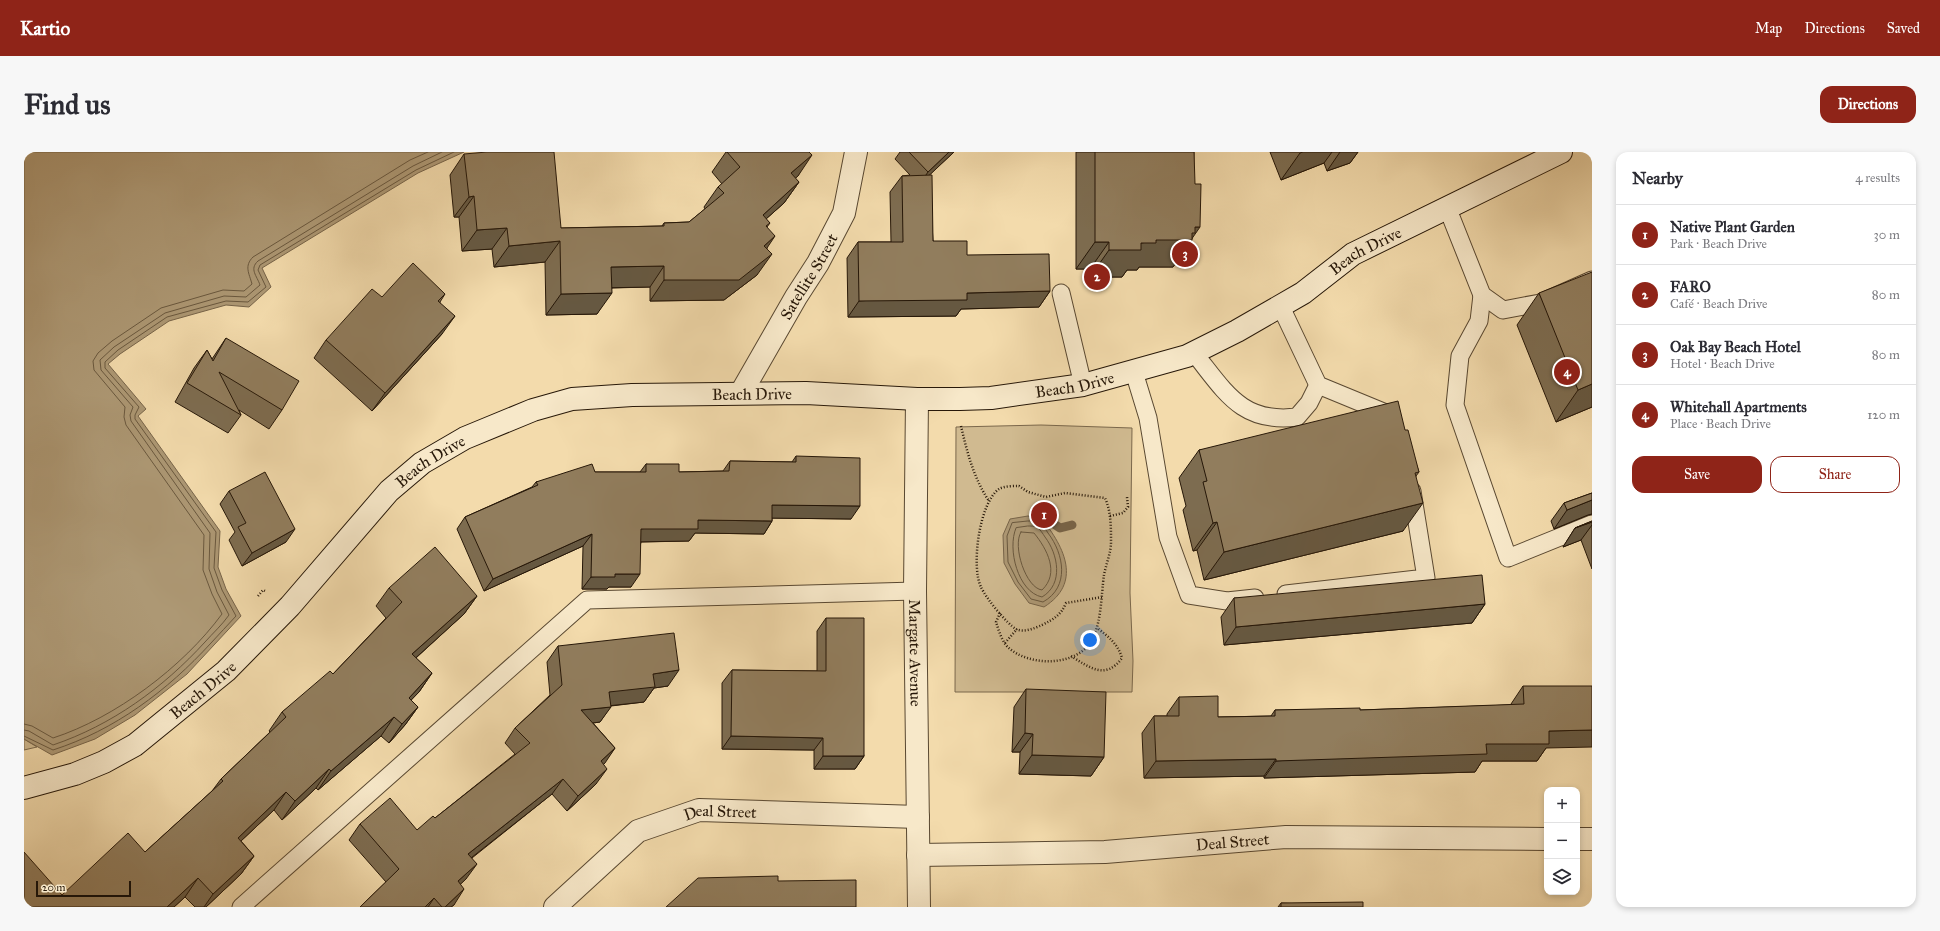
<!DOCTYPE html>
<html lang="en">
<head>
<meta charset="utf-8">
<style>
	body { margin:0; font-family:"IM FELL Great Primer",serif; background:#f7f7f7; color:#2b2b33 }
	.controls { position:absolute; right:12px; bottom:12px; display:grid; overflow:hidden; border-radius:8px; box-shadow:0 2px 6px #0003 }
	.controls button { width:36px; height:36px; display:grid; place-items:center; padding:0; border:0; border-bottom:1px solid #e1e1e2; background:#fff; color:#2b2b33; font:20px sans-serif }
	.scale { position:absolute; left:12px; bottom:10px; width:95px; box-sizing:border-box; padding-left:4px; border:2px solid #261708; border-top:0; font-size:11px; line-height:14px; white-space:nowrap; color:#261708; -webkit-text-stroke:3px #f7e8c9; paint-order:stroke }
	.you { position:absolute; left:1066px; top:488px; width:14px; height:14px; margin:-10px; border:3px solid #fff; border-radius:50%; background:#1a73e8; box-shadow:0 0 0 6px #1a73e833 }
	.badge { display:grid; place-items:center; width:26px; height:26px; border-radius:50%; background:#8f2418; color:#fff; font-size:13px; font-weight:700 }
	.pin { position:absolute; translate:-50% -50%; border:2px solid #fff; box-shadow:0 1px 4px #0006 }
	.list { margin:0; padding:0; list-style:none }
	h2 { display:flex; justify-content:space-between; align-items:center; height:52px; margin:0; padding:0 16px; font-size:17px }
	h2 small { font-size:13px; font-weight:400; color:#7c7c81 }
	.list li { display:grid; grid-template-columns:26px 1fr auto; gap:12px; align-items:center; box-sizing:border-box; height:60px; padding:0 16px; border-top:1px solid #e1e1e2 }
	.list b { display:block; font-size:15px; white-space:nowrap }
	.list p { margin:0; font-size:13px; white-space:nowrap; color:#7c7c81 }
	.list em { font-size:13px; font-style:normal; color:#7c7c81 }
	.actions { display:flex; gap:8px; padding:12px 16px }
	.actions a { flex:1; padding:9px 0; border:1px solid #8f2418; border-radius:12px; text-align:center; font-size:14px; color:#8f2418 }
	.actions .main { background:#8f2418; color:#fff }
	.icon { flex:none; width:22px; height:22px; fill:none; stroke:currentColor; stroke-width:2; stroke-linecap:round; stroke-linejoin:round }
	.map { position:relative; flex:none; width:1568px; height:755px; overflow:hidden; border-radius:12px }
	header { display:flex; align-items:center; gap:24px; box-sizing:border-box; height:56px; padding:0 20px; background:#8f2418; color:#fff }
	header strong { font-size:19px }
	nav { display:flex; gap:22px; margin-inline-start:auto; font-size:14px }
	.intro { display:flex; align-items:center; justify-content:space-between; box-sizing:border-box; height:96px; padding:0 24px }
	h1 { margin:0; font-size:28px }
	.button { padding:10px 18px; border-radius:12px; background:#8f2418; color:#fff; font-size:14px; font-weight:700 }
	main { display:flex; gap:24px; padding:0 24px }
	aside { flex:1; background:#fff; border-radius:12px; box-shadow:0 2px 6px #0003 }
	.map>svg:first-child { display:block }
	.green { fill:#d0ba90; stroke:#7b684c }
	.water { fill:#ad9874; stroke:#776449 }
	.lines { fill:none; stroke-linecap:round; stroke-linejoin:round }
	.shore { stroke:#6a583e; stroke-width:1 }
	.stream { stroke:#776449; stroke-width:9 }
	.service-casing { stroke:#594831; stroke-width:19 }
	.minor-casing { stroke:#594831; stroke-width:24 }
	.secondary-casing { stroke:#261708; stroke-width:24 }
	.path { stroke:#261708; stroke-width:2.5; stroke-dasharray:1 2; stroke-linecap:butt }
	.service { stroke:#f7e8c9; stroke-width:17 }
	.minor { stroke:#f7e8c9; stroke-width:22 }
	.secondary { stroke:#f7e8c9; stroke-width:22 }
	.wall { fill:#7d6c50; stroke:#261708 }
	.shaded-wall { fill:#665841; stroke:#261708 }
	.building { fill:#917d5d; stroke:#261708 }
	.labels { text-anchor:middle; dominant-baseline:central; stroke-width:3; stroke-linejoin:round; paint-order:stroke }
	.street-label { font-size:16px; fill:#261708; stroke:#f7e8c9 }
</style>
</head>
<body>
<header>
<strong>Kartio</strong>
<nav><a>Map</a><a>Directions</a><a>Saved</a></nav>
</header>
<div class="intro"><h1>Find us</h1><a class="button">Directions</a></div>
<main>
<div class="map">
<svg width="1568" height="755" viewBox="0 0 1568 755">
	<rect width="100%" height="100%" fill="#f3dbac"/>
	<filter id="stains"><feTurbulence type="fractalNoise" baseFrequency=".005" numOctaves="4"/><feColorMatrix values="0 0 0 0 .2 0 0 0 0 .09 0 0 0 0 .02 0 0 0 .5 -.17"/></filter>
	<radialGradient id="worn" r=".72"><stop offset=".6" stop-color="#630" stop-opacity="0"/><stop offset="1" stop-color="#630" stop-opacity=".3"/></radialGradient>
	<g class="green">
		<polygon points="1017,273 1108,276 1106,441 1109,509 1108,540 931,540 932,275"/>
		<polygon points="0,587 13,595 0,598"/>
	</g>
	<g class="water">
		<polygon points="0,0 440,0 394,21 238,116 247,135 225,155 202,153 145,169 96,202 84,212 122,257 114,264 196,379 194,415 202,437 217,464 163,522 111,563 71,587 28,603 0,587"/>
		<path d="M1004,364L1018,367C1041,396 1058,431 1020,455L1005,451L991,432L980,411L979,383L986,367Z"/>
	</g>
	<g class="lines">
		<g class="shore">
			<path d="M1004,369C1007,369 1013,369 1016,371C1019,373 1022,378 1024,381C1040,402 1046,435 1019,450L1007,447L994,430L984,410L983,384L988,371Z"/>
			<path d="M1004,374C1006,374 1011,374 1013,375C1016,377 1019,382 1021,385C1034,402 1040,432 1018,445C994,440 983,397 992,376Z"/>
			<path d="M997,380L1010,381C1023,397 1036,421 1018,438C1002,436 988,394 997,380Z"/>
			<path d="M0,572L8,574L29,586C91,566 159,515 198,462L188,442L179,418L180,383L102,273L100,265L101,255L70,218L69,209L74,201L88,189L137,156L199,138L220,139L228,132C225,121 220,114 229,105L386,8L404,0"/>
			<path d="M0,578L5,579L29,593C88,573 139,536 181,490C189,481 198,473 205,463L193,440L185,417L186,381L107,269L106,263L109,255L77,218L76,208L90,195L141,161L200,144L222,145L236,133C233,124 225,117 234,109L389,14L418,0"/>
			<path d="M0,584L29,598C91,578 143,539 187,491C195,482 204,473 212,464L198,438L190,416L192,380L111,267V263L115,255L81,216V210L94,198L143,165L202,149L224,150L242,135L234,118L236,113L392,18L430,0"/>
		</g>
		<polyline class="stream" points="1018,367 1021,366 1036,376 1048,373"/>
		<g class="service-casing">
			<g id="service">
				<polyline points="1423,55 1458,143 1479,158 1516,151 1568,128"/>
				<polyline points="1037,141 1059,233"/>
				<polyline points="1458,143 1455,169 1436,204 1431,253 1484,406 1568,372"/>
				<polyline points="1257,155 1294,233 1362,261 1365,268"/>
				<path d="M1170,201C1201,239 1217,272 1273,265L1285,251L1294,233"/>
				<polyline points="1110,220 1124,266 1144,385 1165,443 1203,449 1231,446"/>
				<polyline points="1262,442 1402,426 1388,339"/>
				<polyline points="217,755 563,448 891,439"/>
			</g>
		</g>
		<g class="minor-casing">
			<g id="minor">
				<path id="s1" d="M717,241L772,145L794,111L820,61L832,0"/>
				<path id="s2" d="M893,247L891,439L895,755"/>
				<polyline points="1553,687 1568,687"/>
				<path id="s3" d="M894,703L1081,700L1262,685L1523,687"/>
				<path id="s4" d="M531,755L614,679L675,658L894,665"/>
			</g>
		</g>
		<g class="secondary-casing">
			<g id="secondary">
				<path id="s5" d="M0,636L51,622L80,610L111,593L202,519L266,454L365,339L398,311L441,286L509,258L548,247L608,243L782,241L893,247H936L967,246L1059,233L1163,204L1213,179L1279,141L1329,102L1537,0"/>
			</g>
		</g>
		<g class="path">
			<path d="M937,274C943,300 950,327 965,349"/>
			<polyline points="1086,364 1099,361 1104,355 1103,345"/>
			<polyline points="234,444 239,438 241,439"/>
			<path d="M976,461L972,470C975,479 978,491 986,497C1006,513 1043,514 1062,496C1078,481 1077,442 1080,423C1082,412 1087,401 1087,390C1087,375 1087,359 1081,346L1041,341L1022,345L1004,340L995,334C989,334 980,334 975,337C955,351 947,415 957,435C961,445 983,472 992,477C1000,481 1011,476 1018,473C1030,467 1037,463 1042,451L1078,445"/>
			<polyline points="981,491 993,477"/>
			<path d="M1047,504C1066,516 1082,528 1098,506C1094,492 1084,484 1073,476"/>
		</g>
		<use href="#service" class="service"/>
		<use href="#minor" class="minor"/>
		<use href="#secondary" class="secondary"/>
	</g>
	<g class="wall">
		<polygon points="702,0 785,0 774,24 771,26 775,30 760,51 742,67 746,71 743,75 743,97 733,123 700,148 626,149 626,135 588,136 573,162 522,163 521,110 470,115 468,97 438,99 435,65 430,65 426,23 440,2 537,76 638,74 640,71 665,70 681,57 680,55 694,35 698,32 688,20"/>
		<polygon points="876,0 930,0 905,23 909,89 1026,139 1015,155 937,157 932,164 824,165 823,106 834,90 867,90 866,40 878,24 886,23 871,7"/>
		<polygon points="1052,0 1170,0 1168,87 1149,115 1115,115 1113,118 1103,118 1098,125 1066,125 1066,117 1052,117"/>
		<polygon points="1246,0 1334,0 1326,11 1303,19 1300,11 1257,28"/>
		<polygon points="1515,141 1568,255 1532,270 1493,173"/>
		<polygon points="421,142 416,150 418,182 348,259 290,206 302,188 358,145"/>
		<polygon points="202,186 258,258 245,277 215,258 217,263 204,281 151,250 170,216 183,198 188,207"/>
		<polygon points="1381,278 1395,320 1392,324 1379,379 1180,428 1173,398 1169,399 1159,358 1162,354 1155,326 1175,298"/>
		<polygon points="772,304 827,367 748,366 748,369 740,382 671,381 665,389 617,390 607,435 585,435 583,437 558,437 559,394 460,439 433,377 441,365 508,335 512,330 571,320 616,320 622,312 655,320 699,319 706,309 768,310"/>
		<polygon points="205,339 262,390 218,414 205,388 211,380 196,352"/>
		<polygon points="1568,341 1568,362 1564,363 1530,377 1527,369 1540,351"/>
		<polygon points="1568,369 1568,417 1557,388 1539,395 1551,376"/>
		<polygon points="365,436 453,444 440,462 392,506 408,521 395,540 387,548 394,555 381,573 365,591 357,584 294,638 292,636 258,668 250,658 217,689 230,704 217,722 182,755 171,755 161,745 150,755 0,755 38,743 121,700 188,639 197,627 246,580 245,579 258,560 309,522 362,466 352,454"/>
		<polygon points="1210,446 1461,452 1448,471 1200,493 1197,465"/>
		<polygon points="802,466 840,604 831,617 790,617 790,598 698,597 698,531 708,518 793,519 793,479"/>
		<polygon points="534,494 644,534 630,536 620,550 587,554 576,570 569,571 591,596 579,612 572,632 543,659 528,642 448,706 442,727 436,732 430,753 427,755 336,755 362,730 325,688 336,672 393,678 411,666 491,602 481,591 491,576 526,543 523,510"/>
		<polygon points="1499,534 1522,596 1513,609 1458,609 1451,620 1240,626 1240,624 1120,626 1118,581 1130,564 1143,564 1143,562 1155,545 1194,565 1247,564 1251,558 1336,558 1487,553 1487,552"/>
		<polygon points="1002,537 1080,605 1067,624 995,622 996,600 988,600 990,555"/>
		<polygon points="1257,751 1339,755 1254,755"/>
	</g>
	<g class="shaded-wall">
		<polygon points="925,0 930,0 895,33 904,20"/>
		<polygon points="1279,0 1308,0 1300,11 1257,28 1276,1"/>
		<polygon points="1316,0 1334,0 1326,11 1303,19"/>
		<polygon points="788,3 774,24 753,42 767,21"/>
		<polygon points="775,30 760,51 724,83 739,63"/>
		<polygon points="450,44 435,65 430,65 445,45"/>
		<polygon points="1171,75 1176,75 1167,88 1168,88 1149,115 1115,115 1113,118 1103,118 1098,125 1066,125 1085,98 1132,88"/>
		<polygon points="483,76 468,97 438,99 453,78"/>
		<polygon points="751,84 737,105 740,94"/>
		<polygon points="536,89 521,110 470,115 485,94"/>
		<polygon points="1071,90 1085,90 1066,117 1052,117"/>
		<polygon points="748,102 733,123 700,148 626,149 640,128"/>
		<polygon points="640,114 626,135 573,136 587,115"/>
		<polygon points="1026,139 1015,155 937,157 932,164 824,165 835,149 943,141"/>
		<polygon points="588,141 573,162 522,163 537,142"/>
		<polygon points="431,164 418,182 348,259 361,241"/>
		<polygon points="1568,232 1568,255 1532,270 1554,238"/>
		<polygon points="1568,348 1568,362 1564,363 1530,377 1543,358"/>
		<polygon points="1399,351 1379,379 1180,428 1200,400"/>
		<polygon points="748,353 836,354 827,367 740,366"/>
		<polygon points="674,368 748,369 740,382 671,381 665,389 608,390 617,377"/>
		<polygon points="1193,370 1173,398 1169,399 1189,371"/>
		<polygon points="1568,370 1568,373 1557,388 1539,395 1551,376"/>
		<polygon points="271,377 262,390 218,414 228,401"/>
		<polygon points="568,382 559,394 460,439 469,427"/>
		<polygon points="591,422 616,422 607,435 585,435 583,437 558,437 567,425"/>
		<polygon points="453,444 440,462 375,521 388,502"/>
		<polygon points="1461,452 1448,471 1200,493 1212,475"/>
		<polygon points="655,518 644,534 630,536 620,550 574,555 585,540 629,522"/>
		<polygon points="408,521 395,540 372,564 385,546"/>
		<polygon points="394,555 381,573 365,591 378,572"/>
		<polygon points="587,555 576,570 546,574 557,558"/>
		<polygon points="370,565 357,584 294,638 307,619"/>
		<polygon points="1568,578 1568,595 1522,596 1513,609 1458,609 1451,620 1240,626 1252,609 1462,592 1525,579"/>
		<polygon points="1001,581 1009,582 996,600 988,600"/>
		<polygon points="707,584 799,586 790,598 698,597"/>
		<polygon points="591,596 581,611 566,625 577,609"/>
		<polygon points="1008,603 1080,605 1067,624 995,622"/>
		<polygon points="799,604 840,604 831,617 790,617"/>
		<polygon points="1252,607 1240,624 1120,626 1132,609"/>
		<polygon points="305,617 292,636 258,668 271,649"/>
		<polygon points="583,617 572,632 543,659 554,644"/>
		<polygon points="539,627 528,642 433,717 444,702"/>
		<polygon points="262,640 250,658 201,704 214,686"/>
		<polygon points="230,704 217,722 182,755 180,755 189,742"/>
		<polygon points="453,712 442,727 423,745 434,729"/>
		<polygon points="174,726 161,745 150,755 143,755"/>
		<polygon points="440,737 430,753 427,755 421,755"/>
		<polygon points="410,746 404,755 401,755"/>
	</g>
	<g class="building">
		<polygon points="463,0 530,0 537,76 640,74 640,71 665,70 700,41 694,35 716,15 703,0 785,0 788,3 767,21 775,30 739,63 746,71 742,74 751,84 740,94 748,102 715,128 640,128 640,114 587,115 588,141 537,142 536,89 485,94 483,76 453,78 450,44 445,45 440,2"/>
		<polygon points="885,0 925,0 904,20"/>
		<polygon points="1071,0 1170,0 1171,32 1177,32 1176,75 1171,75 1171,81 1168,81 1168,88 1132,88 1132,91 1117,91 1117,98 1085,98 1085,90 1071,90"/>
		<polygon points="908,23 909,89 943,89 943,103 1025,102 1026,139 943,141 943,148 835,149 834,90 879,90 878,24"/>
		<polygon points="389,111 421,142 414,149 431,164 361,241 302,188 348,137 358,145"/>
		<polygon points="1568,120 1568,232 1554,238 1515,141"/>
		<polygon points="202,186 275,229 258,258 195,220 217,263 163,231 183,198 189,209"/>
		<polygon points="1374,249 1381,278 1384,278 1395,320 1391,321 1399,351 1200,400 1193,370 1189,371 1179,330 1183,329 1175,298"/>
		<polygon points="772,304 836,306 836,354 748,353 748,369 674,368 674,377 617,377 616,422 591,422 591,425 567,425 568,382 469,427 441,365 514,333 512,330 568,312 571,320 622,320 622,312 655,312 655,320 705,319 706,309 772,310"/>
		<polygon points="241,320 271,377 228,401 214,375 222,371 205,339"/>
		<polygon points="1568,341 1568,348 1543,358 1540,351"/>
		<polygon points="1568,369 1568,370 1551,376"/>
		<polygon points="411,395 453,444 388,502 408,521 385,546 394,555 378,572 370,565 307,619 305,617 271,649 262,640 214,686 230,704 189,742 174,726 143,755 0,755 0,700 38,743 104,681 121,700 199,629 197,627 262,565 258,560 306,519 309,522 378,450 365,436"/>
		<polygon points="1458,423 1461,452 1212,475 1210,446"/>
		<polygon points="802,466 840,466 840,604 799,604 799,586 707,584 708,518 802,519"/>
		<polygon points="650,481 655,518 629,522 631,535 585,540 587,555 557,558 591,596 577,609 583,617 554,644 539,627 444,702 453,712 434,729 440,737 421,755 418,755 410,746 401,755 336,755 375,717 336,672 366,646 393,678 409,664 411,666 506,591 491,576 538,533 534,494"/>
		<polygon points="1499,534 1568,534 1568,578 1525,579 1525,592 1462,592 1463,602 1252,609 1252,607 1132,609 1130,564 1155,564 1155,545 1194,544 1194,565 1251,564 1251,558 1336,556 1336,558 1500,552"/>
		<polygon points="1002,537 1082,540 1080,605 1008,603 1009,582 1001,581"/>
		<polygon points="754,724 754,729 832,728 832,755 642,755 674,726"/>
		<polygon points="1339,750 1339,755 1257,755 1257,751"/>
	</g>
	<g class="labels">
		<g class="street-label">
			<text stroke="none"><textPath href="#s5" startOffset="1515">Beach Drive</textPath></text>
			<text stroke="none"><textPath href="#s1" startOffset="135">Satellite Street</textPath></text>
			<text stroke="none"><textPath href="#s5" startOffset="1191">Beach Drive</textPath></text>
			<text stroke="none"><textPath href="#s5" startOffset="867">Beach Drive</textPath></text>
			<text stroke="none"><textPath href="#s5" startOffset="531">Beach Drive</textPath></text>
			<text stroke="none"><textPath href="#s2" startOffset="254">Margate Avenue</textPath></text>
			<text stroke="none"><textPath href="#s5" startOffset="207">Beach Drive</textPath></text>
			<text stroke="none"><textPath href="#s4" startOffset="198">Deal Street</textPath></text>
			<text stroke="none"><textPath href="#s3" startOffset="315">Deal Street</textPath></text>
		</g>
	</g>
	<rect width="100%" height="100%" filter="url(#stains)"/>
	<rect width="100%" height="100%" fill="url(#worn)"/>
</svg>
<div class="controls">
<button>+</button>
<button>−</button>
<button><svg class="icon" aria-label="layers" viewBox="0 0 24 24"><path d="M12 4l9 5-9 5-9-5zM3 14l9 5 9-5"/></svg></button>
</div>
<div class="scale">20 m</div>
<div class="you"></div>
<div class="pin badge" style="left:1020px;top:363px">1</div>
<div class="pin badge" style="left:1073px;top:125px">2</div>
<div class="pin badge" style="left:1161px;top:102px">3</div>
<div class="pin badge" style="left:1543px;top:220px">4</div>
</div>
<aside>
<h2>Nearby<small>4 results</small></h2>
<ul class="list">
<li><span class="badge">1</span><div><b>Native Plant Garden</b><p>Park · Beach Drive</p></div><em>30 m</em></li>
<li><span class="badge">2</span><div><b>FARO</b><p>Café · Beach Drive</p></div><em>80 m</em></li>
<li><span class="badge">3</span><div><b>Oak Bay Beach Hotel</b><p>Hotel · Beach Drive</p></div><em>80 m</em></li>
<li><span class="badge">4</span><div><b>Whitehall Apartments</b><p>Place · Beach Drive</p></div><em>120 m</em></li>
</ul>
<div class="actions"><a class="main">Save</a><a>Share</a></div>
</aside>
</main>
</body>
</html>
